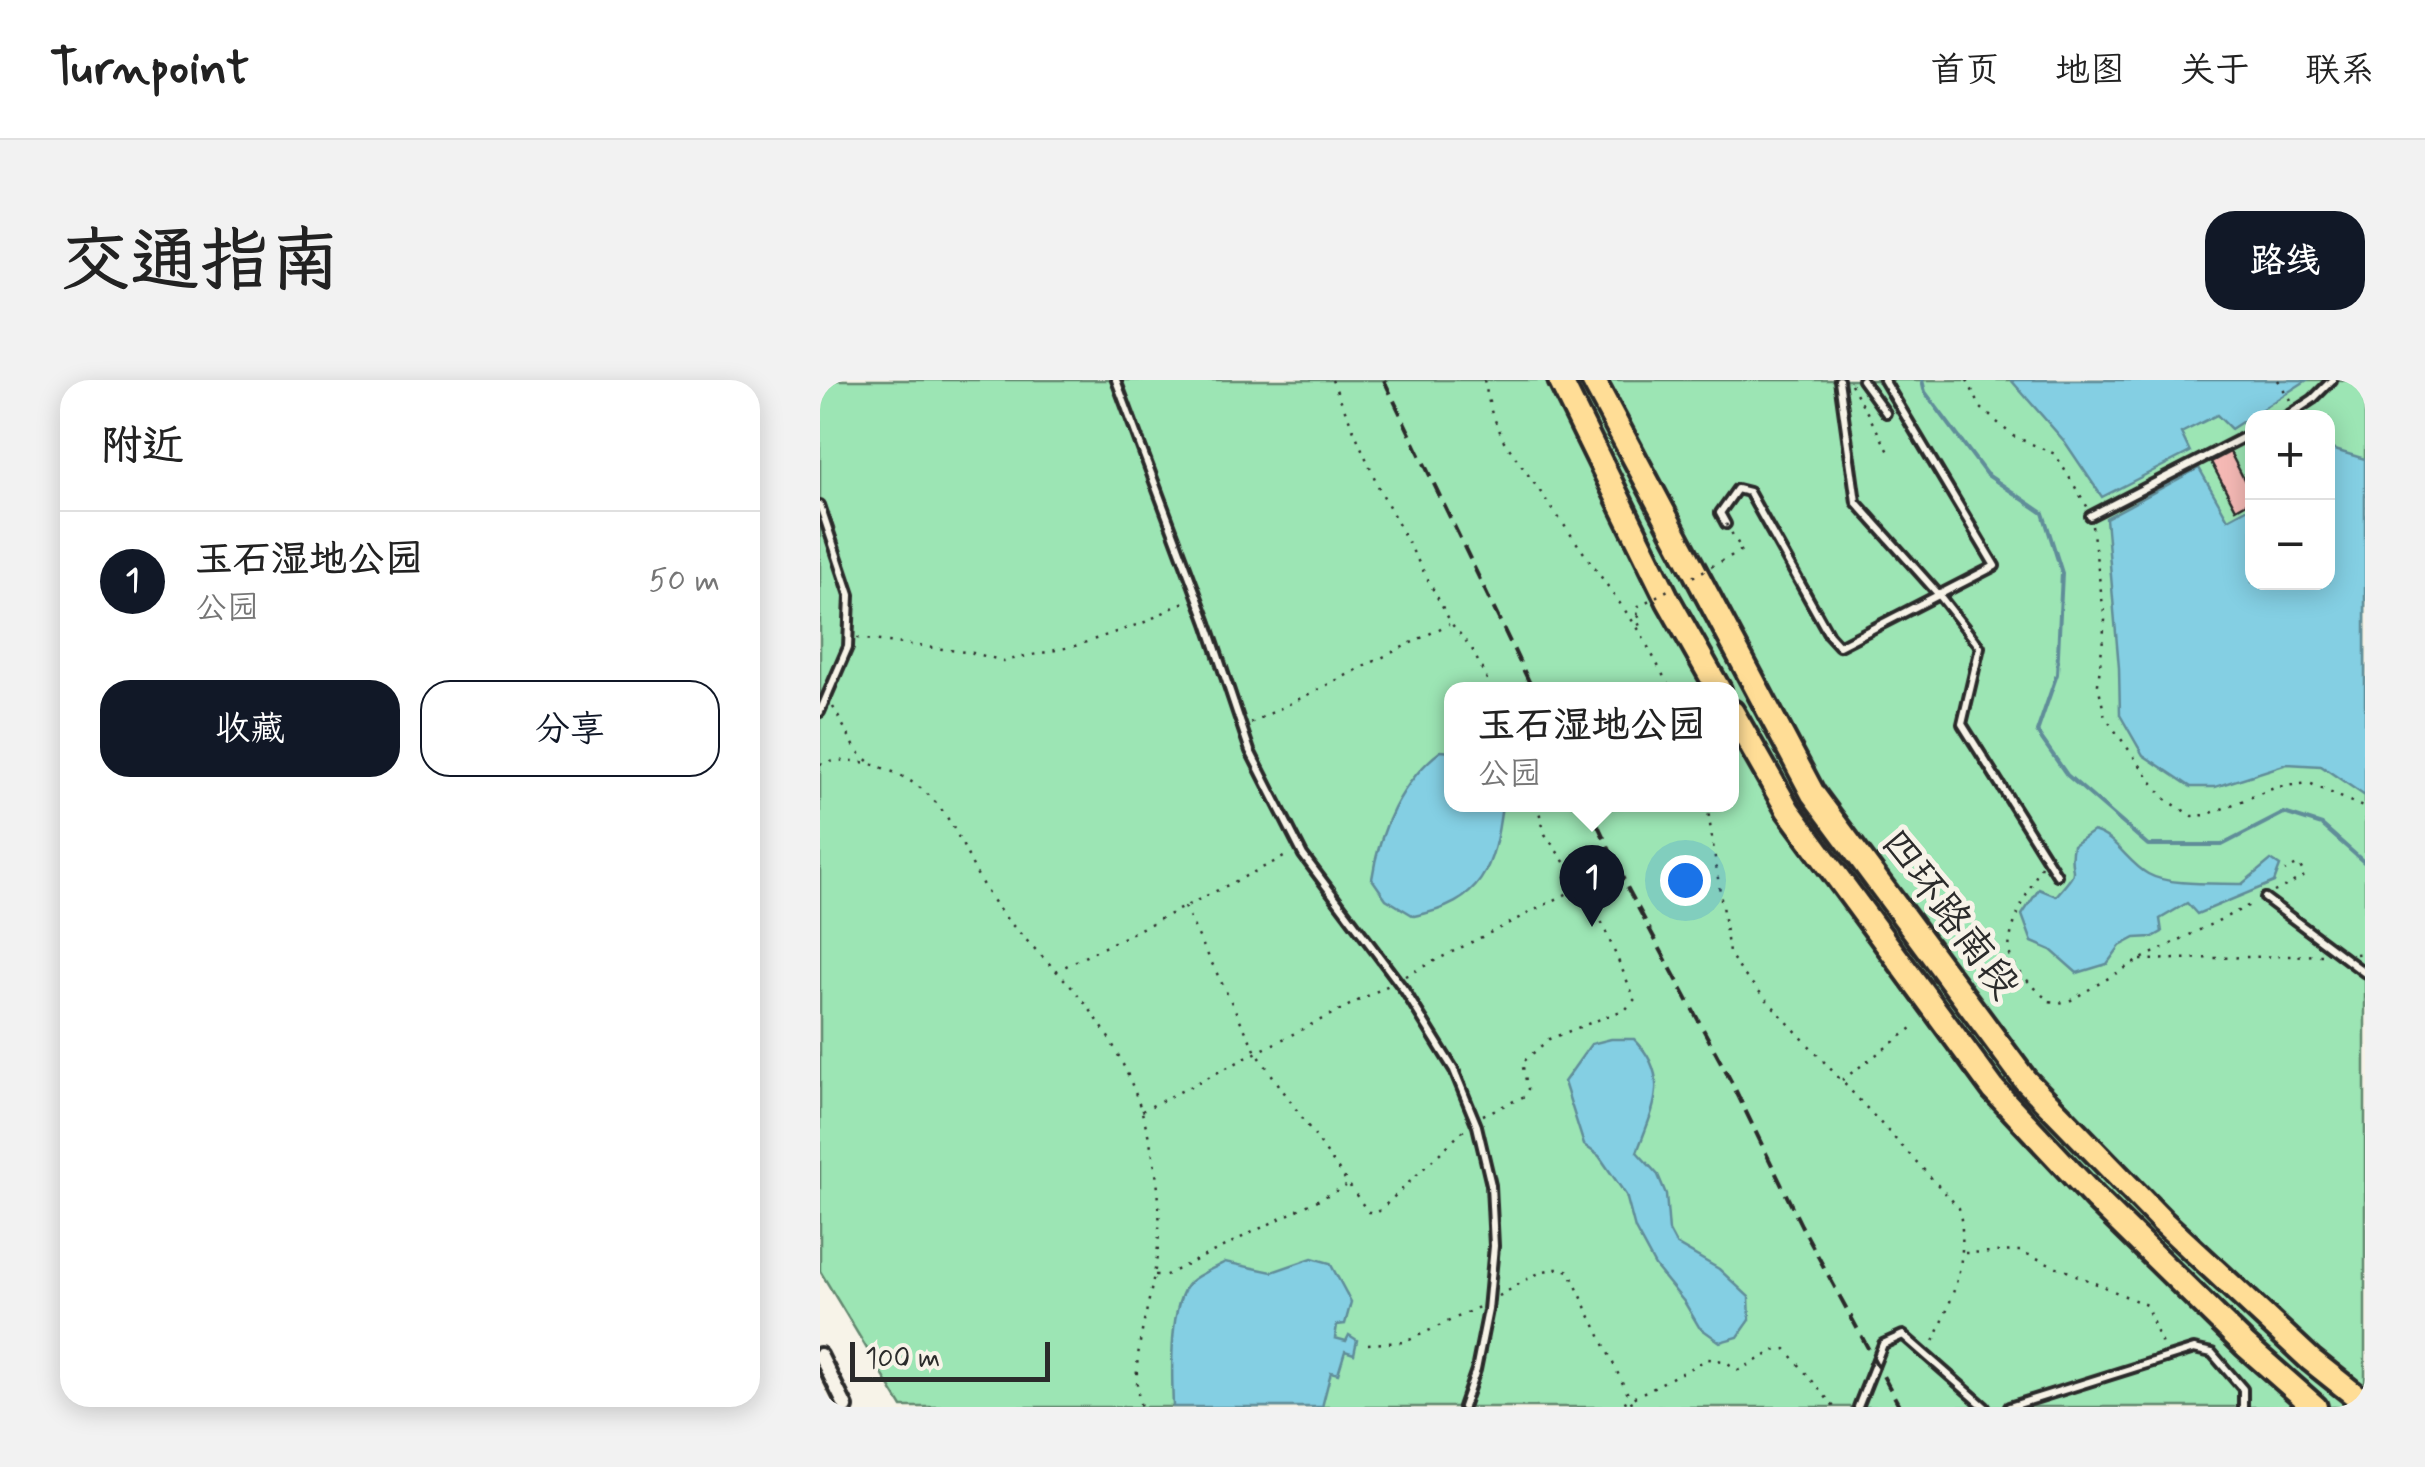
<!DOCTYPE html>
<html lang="zh">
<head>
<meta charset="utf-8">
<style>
	body { margin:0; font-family:Mynerve,"LXGW WenKai TC",sans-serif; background:#f2f2f2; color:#222 }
	.controls { position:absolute; right:30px; top:30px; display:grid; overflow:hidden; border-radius:20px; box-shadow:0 5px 25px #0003 }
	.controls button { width:90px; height:90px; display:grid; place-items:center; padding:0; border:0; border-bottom:2px solid #e0e0e0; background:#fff; color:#222; font:50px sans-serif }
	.scale { position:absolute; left:30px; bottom:25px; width:200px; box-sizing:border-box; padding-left:10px; border:5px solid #2b2b2b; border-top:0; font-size:28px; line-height:35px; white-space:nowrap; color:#2b2b2b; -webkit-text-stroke:8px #f7f3e8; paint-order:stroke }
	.you { position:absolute; left:865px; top:500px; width:35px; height:35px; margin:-25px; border:8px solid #fff; border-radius:50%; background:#1a73e8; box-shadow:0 0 0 15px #1a73e833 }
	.badge { display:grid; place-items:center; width:65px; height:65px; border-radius:50%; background:#111827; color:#fff; font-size:32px; font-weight:700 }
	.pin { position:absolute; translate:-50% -82px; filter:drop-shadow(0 2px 5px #0008) }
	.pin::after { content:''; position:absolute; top:52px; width:35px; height:30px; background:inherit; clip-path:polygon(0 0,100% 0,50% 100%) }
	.popup { position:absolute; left:624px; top:302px; width:295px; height:130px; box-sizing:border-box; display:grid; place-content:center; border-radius:20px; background:#fff; filter:drop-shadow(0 2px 8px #0005); font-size:32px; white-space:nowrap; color:#767676 }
	.popup b { font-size:38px; color:#222 }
	.popup::after { content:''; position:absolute; left:50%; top:100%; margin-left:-20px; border:20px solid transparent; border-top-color:#fff }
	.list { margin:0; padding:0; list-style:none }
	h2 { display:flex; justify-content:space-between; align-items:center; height:130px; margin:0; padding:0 40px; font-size:42px }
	h2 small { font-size:32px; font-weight:400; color:#767676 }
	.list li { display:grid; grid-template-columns:65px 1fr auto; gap:30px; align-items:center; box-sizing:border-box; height:140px; padding:0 40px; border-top:2px solid #e0e0e0 }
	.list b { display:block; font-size:38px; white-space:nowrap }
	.list p { margin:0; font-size:32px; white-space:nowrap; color:#767676 }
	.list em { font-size:32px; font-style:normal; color:#767676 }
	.actions { display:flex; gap:20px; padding:30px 40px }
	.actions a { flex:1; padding:22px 0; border:2px solid #111827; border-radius:30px; text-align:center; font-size:35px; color:#111827 }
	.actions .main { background:#111827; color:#fff }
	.map { position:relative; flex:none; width:1545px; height:1027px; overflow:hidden; border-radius:30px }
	header { display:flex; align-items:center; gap:60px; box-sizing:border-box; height:140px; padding:0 50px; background:#fff; border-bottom:2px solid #e0e0e0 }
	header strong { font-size:48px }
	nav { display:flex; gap:55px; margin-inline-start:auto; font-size:35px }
	.intro { display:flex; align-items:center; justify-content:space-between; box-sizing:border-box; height:240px; padding:0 60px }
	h1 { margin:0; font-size:70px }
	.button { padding:25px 45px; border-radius:30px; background:#111827; color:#fff; font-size:35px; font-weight:700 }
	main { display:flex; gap:60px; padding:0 60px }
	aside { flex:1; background:#fff; border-radius:30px; box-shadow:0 5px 25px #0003 }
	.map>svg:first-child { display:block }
	.green { fill:#9ce5b4; stroke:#648870; stroke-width:2.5; fill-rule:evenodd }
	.water { fill:#84cfe3; stroke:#608d99; stroke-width:2.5 }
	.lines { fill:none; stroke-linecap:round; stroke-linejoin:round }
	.stream { stroke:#608d99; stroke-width:4 }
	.building { fill:#f5b9b5; stroke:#2b2b2b; stroke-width:2.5 }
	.lane-casing { stroke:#2b2b2b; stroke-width:14 }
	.street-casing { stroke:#2b2b2b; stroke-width:20 }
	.highway-casing { stroke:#2b2b2b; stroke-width:30 }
	.path { stroke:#2b2b2b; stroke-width:2.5; stroke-dasharray:2.5 8; stroke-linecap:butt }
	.lane { stroke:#f7f3e8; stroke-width:6 }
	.street { stroke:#f7f3e8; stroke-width:12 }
	.highway { stroke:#ffdd96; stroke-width:22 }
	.rail { stroke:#2b2b2b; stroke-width:4; stroke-dasharray:15 8; stroke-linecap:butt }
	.path-bridge { stroke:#2b2b2b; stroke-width:2.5; stroke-dasharray:2.5 8; stroke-linecap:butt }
	.labels { text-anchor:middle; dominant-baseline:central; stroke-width:10; stroke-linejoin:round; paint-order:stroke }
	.street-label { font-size:40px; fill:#2b2b2b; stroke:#f7f3e8 }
</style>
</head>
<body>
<header>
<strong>Turnpoint</strong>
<nav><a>首页</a><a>地图</a><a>关于</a><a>联系</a></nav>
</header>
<div class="intro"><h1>交通指南</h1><a class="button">路线</a></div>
<main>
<aside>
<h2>附近<small></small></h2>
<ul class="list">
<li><span class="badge">1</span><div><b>玉石湿地公园</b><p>公园</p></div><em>50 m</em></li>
</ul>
<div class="actions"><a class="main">收藏</a><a>分享</a></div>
</aside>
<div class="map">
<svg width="1545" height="1027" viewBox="0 0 1545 1027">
	<rect width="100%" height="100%" fill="#f7f3e8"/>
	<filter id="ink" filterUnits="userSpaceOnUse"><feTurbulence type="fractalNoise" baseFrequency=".01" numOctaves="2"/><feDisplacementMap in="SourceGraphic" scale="20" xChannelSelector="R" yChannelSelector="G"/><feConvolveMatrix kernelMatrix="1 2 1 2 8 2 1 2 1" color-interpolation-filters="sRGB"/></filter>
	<g filter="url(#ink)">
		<path class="green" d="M0,0H1545V1027H82L0,891ZM1432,38H1508V202H1432ZM632,310H912V424H632Z"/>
		<g class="water">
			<polygon points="1191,0 1487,0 1411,49 1397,35 1361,53 1370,72 1282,117 1245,62"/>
			<polygon points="1508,68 1545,79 1545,416 1501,386 1467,384 1395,407 1371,407 1323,375 1300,335 1299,288 1286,138 1379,88 1408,139 1432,126 1432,202 1508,202"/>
			<path d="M621,371L632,372V424L682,425C674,489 662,523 594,536L566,519L552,499C559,451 582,400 621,371Z"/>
			<path d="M1273,451C1296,457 1307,482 1328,494C1349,506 1396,503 1422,504L1451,480L1460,486L1454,502L1377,534L1367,523L1340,539L1342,552L1333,557L1315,558L1300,566L1287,584L1257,593L1231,570L1212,562L1202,535L1219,509L1236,516C1266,482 1246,500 1253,465Z"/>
			<path d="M791,659H814C852,697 833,729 817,772L838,795L846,814L849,851L856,864L899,889L929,917L930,940L918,957L900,962L879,947L865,923L835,886L815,849L806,815L779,776L764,765L744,702L771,664Z"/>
			<path d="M492,878L510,883L531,922L525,944L517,945L515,958L526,961L529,955L537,960L534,974L525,971L518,994L511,992L502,1027H353C352,997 348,924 370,902C378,894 395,888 405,882L452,892Z"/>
		</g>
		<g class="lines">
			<polyline class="stream" points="1102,0 1105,12 1166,94 1223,133 1242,193 1237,294 1217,352 1247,395 1328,465 1402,465 1464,433 1502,445 1545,483"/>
		</g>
		<polygon class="building" points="1410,72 1432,115 1432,120 1416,129 1391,82"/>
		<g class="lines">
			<g class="lane-casing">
				<g id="lane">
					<polyline points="296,0 387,243 430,371 483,475 585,611 634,690 657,746 671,805 674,866 668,930 656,990 643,1027"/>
					<polyline points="1019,0 1036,122 1120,216 1160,267 1142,344 1237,495"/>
					<polyline points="1042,0 1066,33"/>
					<polyline points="1464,38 1493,19 1512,0"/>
					<polyline points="0,125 30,215 28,267 0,332"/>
					<polyline points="1270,136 1432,53"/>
					<polyline points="906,144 900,133 917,109 929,112 1009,255 1019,266 1175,186 1064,0"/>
					<polyline points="1445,518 1545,593"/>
					<polyline points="1038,1027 1063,964 1083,955 1165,1027"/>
					<polyline points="1189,1027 1374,969 1392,973 1423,1009 1423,1027"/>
				</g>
			</g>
			<g class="street-casing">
				<polyline id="street" points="0,975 26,1027"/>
			</g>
			<g class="highway-casing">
				<g id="highway">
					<polyline points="740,0 848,220 899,310"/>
					<polyline points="773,0 993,414 1205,700 1343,842 1491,980 1545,1023"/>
					<polyline points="912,332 968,430 1174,710 1276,819 1426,966 1495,1027"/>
				</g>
			</g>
			<g class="path">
				<polyline points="512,0 558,106 631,243 652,269 672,310"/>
				<polyline points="664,0 671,31 684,61 819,250 851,310"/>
				<polyline points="1147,0 1161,28 1193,56 1235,74 1268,128"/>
				<polyline points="1458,0 1470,20"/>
				<polyline points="1031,4 1072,77"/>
				<polyline points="1272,146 1285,240 1278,304 1285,337 1344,418 1372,436 1386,435 1457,407 1489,403 1545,428"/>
				<polyline points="818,245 822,243 818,235"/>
				<polyline points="37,258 153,273 184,281 255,266 325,242 366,221"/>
				<polyline points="13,327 37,371 50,382"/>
				<polyline points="431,343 629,244"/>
				<path d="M0,384C27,377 47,381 73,392C141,422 139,480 181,532C208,565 242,593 268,627C308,680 331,744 338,809C341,838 339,871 333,900C326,940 309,986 321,1027"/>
				<path d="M887,424L909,573L923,594L1139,828C1150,881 1132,918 1112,967"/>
				<path d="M1221,486C1211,507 1182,556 1191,578C1198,594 1216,608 1228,621L1246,623L1319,580L1434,523"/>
				<polyline points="1454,512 1485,496 1479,484 1465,491"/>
				<polyline points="364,527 436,672 548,832 558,832 645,749"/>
				<polyline points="1536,574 1545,573"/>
				<polyline points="1321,580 1503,575"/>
				<polyline points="236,591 470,474"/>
				<polyline points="585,596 760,507"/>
				<polyline points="1164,598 1191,583"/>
				<polyline points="1022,700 1092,648"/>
				<polyline points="322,731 569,605"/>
				<polyline points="663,735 705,716 708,709 702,683 729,659 806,629 815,619 775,527 725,454 717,424"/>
				<polyline points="1145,873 1200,871 1326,925 1343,967"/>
				<polyline points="335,895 346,895 526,806"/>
				<path d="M679,916C700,905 725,882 749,891L814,1027"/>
				<polyline points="548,964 585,962 659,927"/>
				<polyline points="795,1027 888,979 904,981 919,990 956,970 966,969 1014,1027"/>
			</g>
			<use href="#lane" class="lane"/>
			<use href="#street" class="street"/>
			<use href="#highway" class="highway"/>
			<g class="rail">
				<polyline points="564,0 713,310"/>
				<polyline points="768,424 808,509 912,703 981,845 1080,1027"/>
			</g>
			<polyline class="path-bridge" points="818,235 815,228 922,170 906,144"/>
		</g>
	</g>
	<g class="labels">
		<g class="street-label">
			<text transform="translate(1129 535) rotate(53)">四环路南段</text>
		</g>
	</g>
</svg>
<div class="controls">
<button>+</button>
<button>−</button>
</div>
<div class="scale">100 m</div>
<div class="you"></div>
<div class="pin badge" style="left:772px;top:547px">1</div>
<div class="popup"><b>玉石湿地公园</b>公园</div>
</div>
</main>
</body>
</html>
